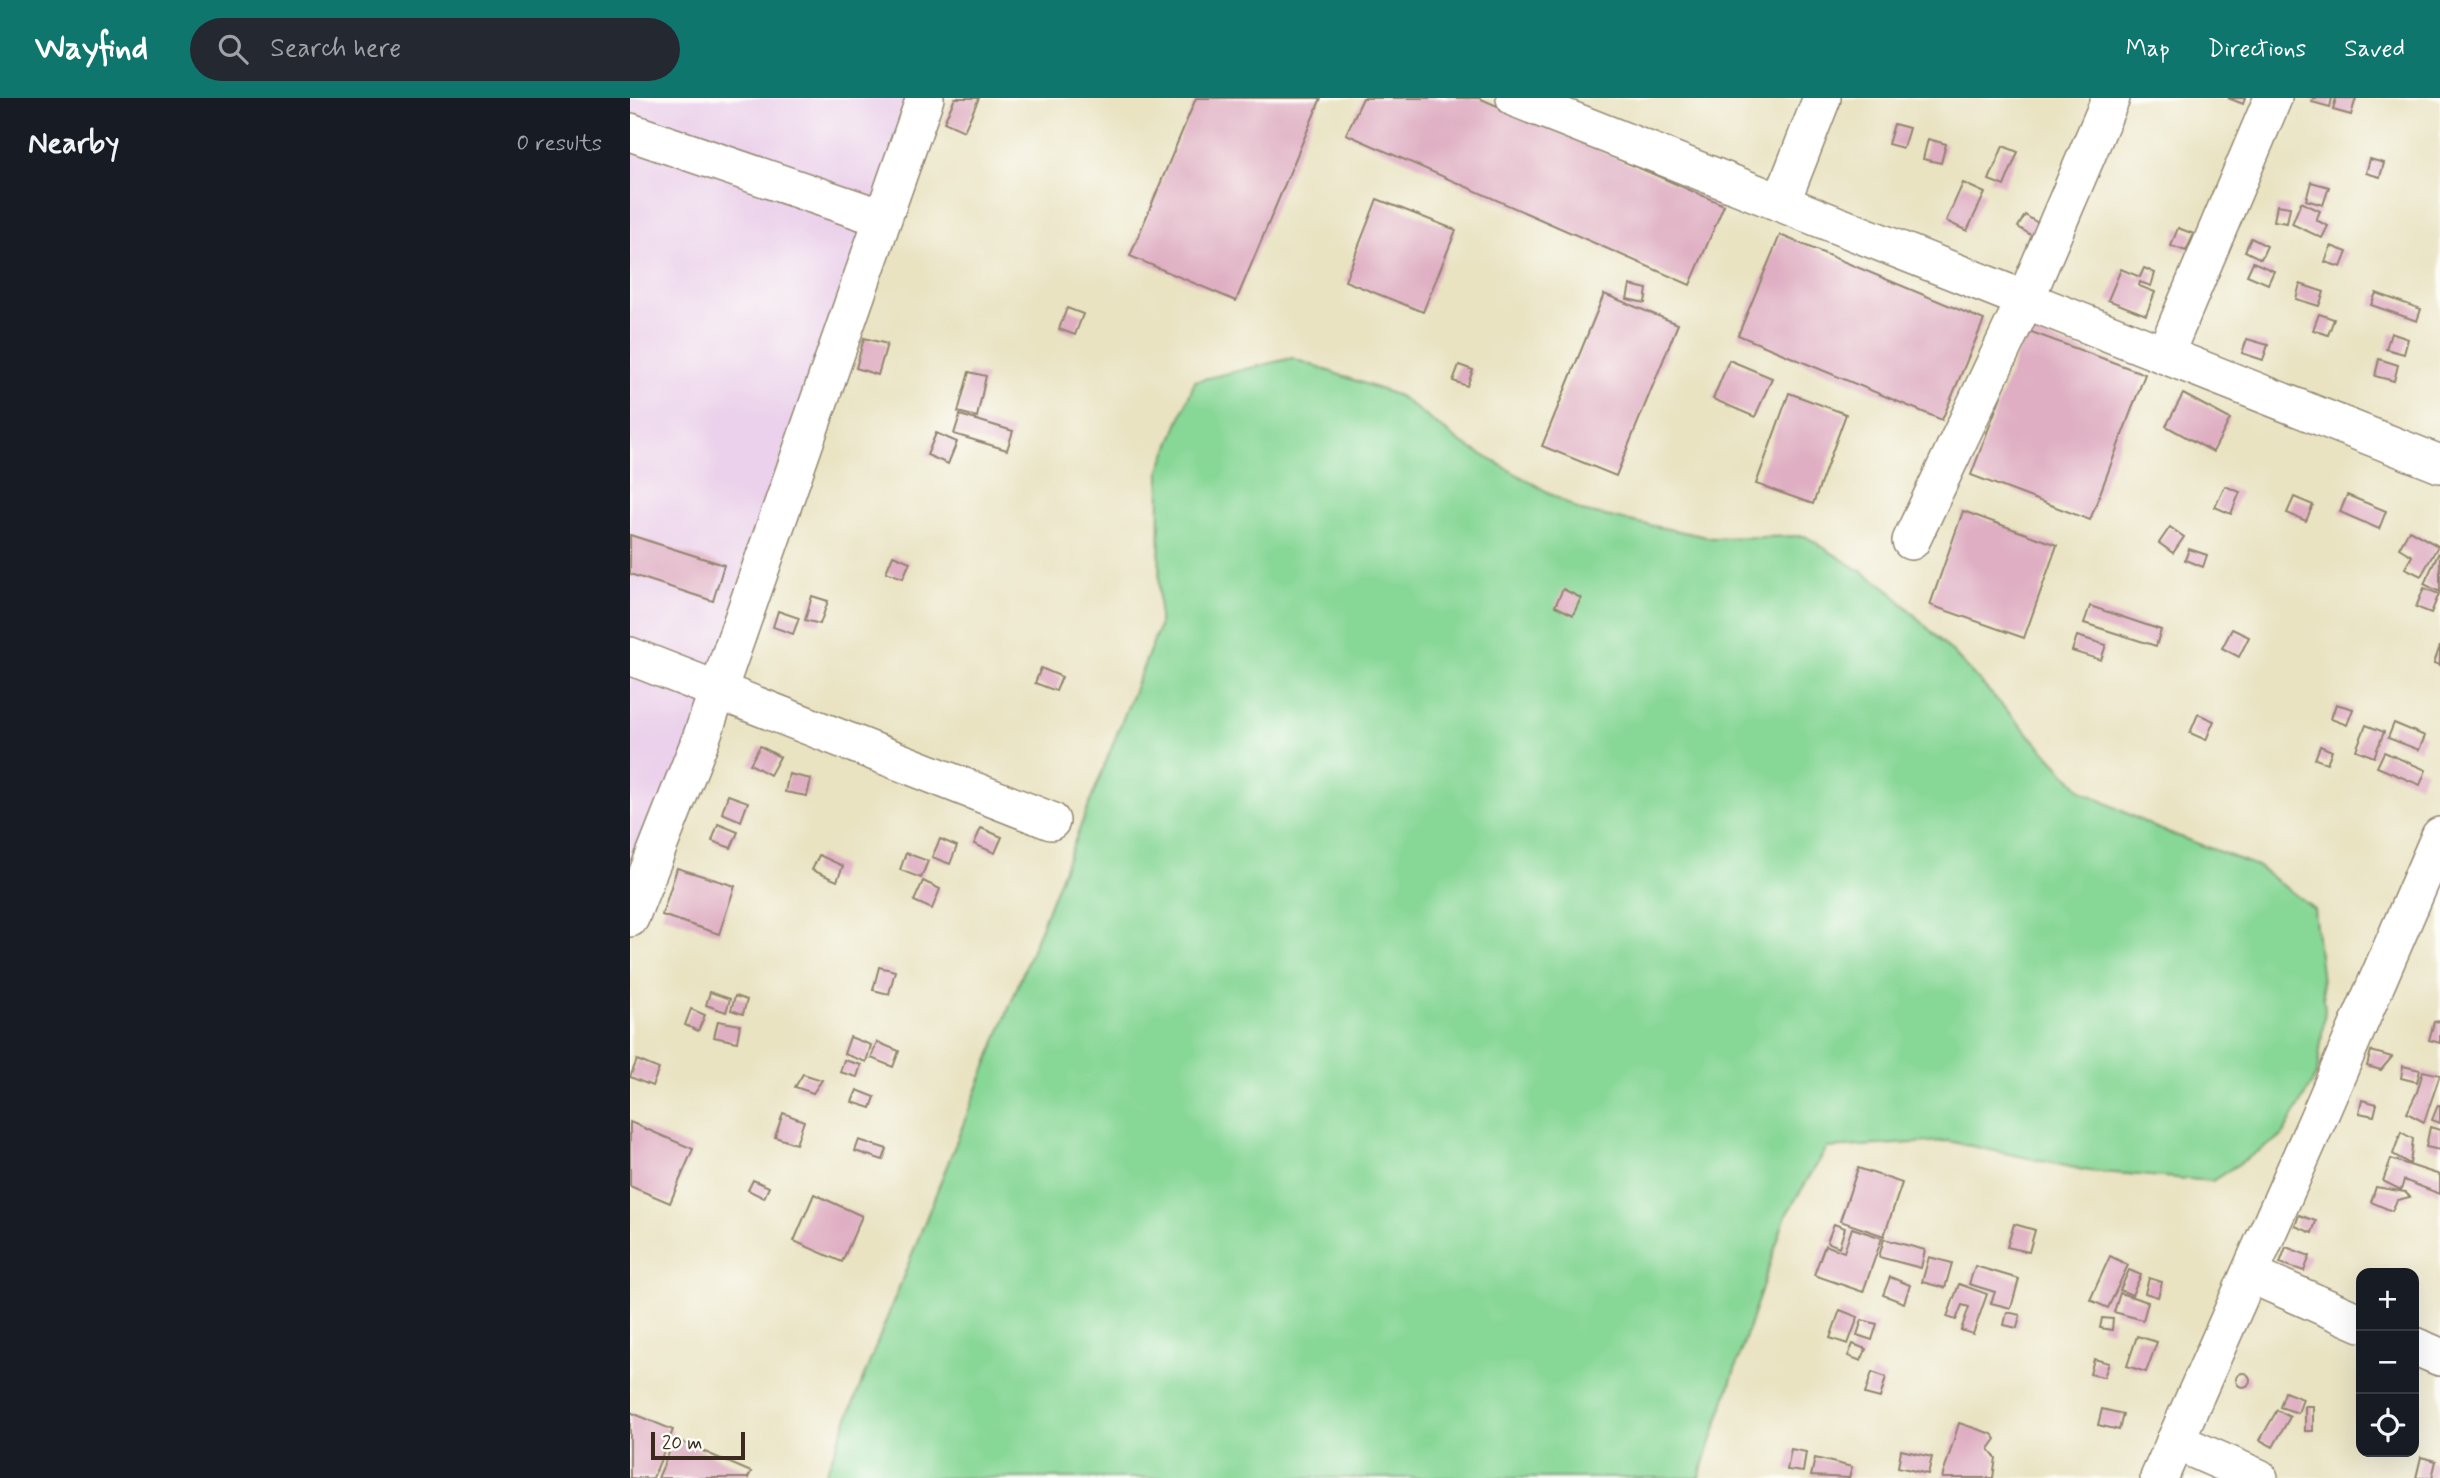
<!DOCTYPE html>
<html lang="en">
<head>
<meta charset="utf-8">
<style>
	body { margin:0; font-family:Mynerve,sans-serif; background:#242831; color:#f1f3f6 }
	.controls { position:absolute; right:21px; bottom:21px; display:grid; overflow:hidden; border-radius:14px; box-shadow:0 7px 28px #0002 }
	.controls button { width:63px; height:63px; display:grid; place-items:center; padding:0; border:0; border-bottom:2px solid #363941; background:#171b24; color:#f1f3f6; font:35px sans-serif }
	.scale { position:absolute; left:21px; bottom:18px; width:94px; box-sizing:border-box; padding-left:7px; border:4px solid #3b2a1e; border-top:0; font-size:19px; line-height:24px; white-space:nowrap; color:#3b2a1e; -webkit-text-stroke:5px #fdfcf7; paint-order:stroke }
	.list { margin:0; padding:0; list-style:none }
	h2 { display:flex; justify-content:space-between; align-items:center; height:91px; margin:0; padding:0 28px; font-size:30px }
	h2 small { font-size:23px; font-weight:400; color:#9ea1a6 }
	.icon { flex:none; width:38px; height:38px; fill:none; stroke:currentColor; stroke-width:2; stroke-linecap:round; stroke-linejoin:round }
	.map { position:relative; flex:none; width:1810px; height:1380px; overflow:hidden }
	header { display:flex; align-items:center; gap:42px; box-sizing:border-box; height:98px; padding:0 35px; background:#0f766e; color:#fff }
	header strong { font-size:33px }
	nav { display:flex; gap:38px; margin-inline-start:auto; font-size:24px }
	.search { width:490px; height:63px; background:#242831; display:flex; align-items:center; gap:18px; box-sizing:border-box; padding:0 24px; border-radius:38px; color:#9ea1a6; font-size:26px }
	main { display:flex }
	aside { flex:1; background:#171b24 }
	.map>svg:first-child { display:block }
	.built { fill:#ebd1eb }
	.green { fill:#87d796; stroke:#61805a; stroke-width:2 }
	.building { fill:#dfaec2 }
	.lines { fill:none; stroke-linecap:round; stroke-linejoin:round }
	.minor-casing { stroke:#928670; stroke-width:40 }
	.minor { stroke:#fff; stroke-width:37 }
</style>
</head>
<body>
<header>
<strong>Wayfind</strong>
<div class="search"><svg class="icon" aria-label="search" viewBox="0 0 24 24"><circle cx="10" cy="10" r="6"/><path d="M15 15l6 6"/></svg>Search here</div>
<nav><a>Map</a><a>Directions</a><a>Saved</a></nav>
</header>
<main>
<aside>
<h2>Nearby<small>0 results</small></h2>
<ul class="list">
</ul>
</aside>
<div class="map">
<svg width="1810" height="1380" viewBox="0 0 1810 1380">
	<rect width="100%" height="100%" fill="#fdfcf7"/>
	<filter id="ink" filterUnits="userSpaceOnUse"><feTurbulence type="fractalNoise" baseFrequency=".0143" numOctaves="2"/><feDisplacementMap in="SourceGraphic" scale="14" xChannelSelector="R" yChannelSelector="G"/><feConvolveMatrix kernelMatrix="1 2 1 2 8 2 1 2 1" color-interpolation-filters="sRGB"/></filter>
	<filter id="wash" filterUnits="userSpaceOnUse"><feTurbulence type="fractalNoise" baseFrequency=".00686" numOctaves="4" result="noise"/><feDisplacementMap in="SourceGraphic" scale="28" xChannelSelector="R" yChannelSelector="G"/><feGaussianBlur stdDeviation="1.57" result="paint"/><feColorMatrix in="noise" values="0 0 0 0 0 0 0 0 0 0 0 0 0 0 0 0 0 1.4 0 .05"/><feComposite in="paint" operator="in"/></filter>
	<g filter="url(#wash)">
		<rect width="100%" height="100%" fill="#e9e3c2"/>
		<polygon class="built" points="0,0 316,0 0,794"/>
		<polygon class="green" points="662,260 769,298 830,344 951,413 1082,440 1175,438 1256,489 1324,556 1452,693 1526,730 1627,768 1684,811 1695,912 1687,976 1652,1038 1582,1083 1459,1073 1318,1043 1197,1050 1156,1117 1069,1380 194,1380 529,529 530,372 565,283"/>
		<g id="blocks">
			<g class="building">
				<polygon points="325,0 349,0 334,33 314,24"/>
				<polygon points="566,0 691,0 606,203 500,158"/>
				<polygon points="733,0 849,0 1094,107 1060,187 716,36"/>
				<polygon points="1598,0 1615,0 1613,6"/>
				<polygon points="1683,0 1702,0 1700,9 1682,4"/>
				<polygon points="1706,0 1726,0 1721,17 1703,12"/>
				<polygon points="1264,26 1279,30 1273,50 1258,46"/>
				<polygon points="1298,41 1316,46 1311,65 1293,61"/>
				<polygon points="1373,48 1388,54 1374,88 1359,82"/>
				<polygon points="1740,61 1754,65 1750,79 1736,75"/>
				<polygon points="1681,84 1699,89 1693,107 1676,102"/>
				<polygon points="1333,85 1355,95 1337,133 1316,123"/>
				<polygon points="747,101 826,132 793,214 715,183"/>
				<polygon points="1671,104 1690,113 1686,122 1698,128 1692,140 1662,126"/>
				<polygon points="1647,107 1660,109 1657,125 1644,123"/>
				<polygon points="1395,117 1416,130 1409,142 1388,129"/>
				<polygon points="1548,130 1564,136 1556,153 1541,148"/>
				<polygon points="1150,137 1354,222 1312,322 1108,237"/>
				<polygon points="1621,140 1637,148 1631,161 1615,153"/>
				<polygon points="1701,148 1717,154 1711,169 1695,164"/>
				<polygon points="1623,164 1644,173 1638,186 1617,177"/>
				<polygon points="1514,170 1525,175 1521,188 1510,184 1509,188 1525,194 1516,217 1478,202 1491,171 1510,179"/>
				<polygon points="1670,186 1694,194 1689,208 1666,201"/>
				<polygon points="1000,187 1017,191 1015,205 997,201"/>
				<polygon points="1746,195 1791,211 1787,223 1741,207"/>
				<polygon points="974,196 1048,226 986,378 912,348"/>
				<polygon points="437,210 453,216 445,237 429,231"/>
				<polygon points="1689,216 1704,221 1698,237 1683,232"/>
				<polygon points="1396,232 1515,276 1460,422 1341,377"/>
				<polygon points="1761,235 1778,241 1774,256 1756,251"/>
				<polygon points="234,240 257,246 248,277 226,270"/>
				<polygon points="1617,241 1638,247 1633,262 1612,255"/>
				<polygon points="1749,261 1768,267 1764,283 1745,278"/>
				<polygon points="1099,262 1142,280 1125,319 1083,301"/>
				<polygon points="829,267 843,272 837,288 823,283"/>
				<polygon points="339,274 356,278 347,319 328,314"/>
				<polygon points="1159,295 1216,316 1183,406 1126,386"/>
				<polygon points="1553,296 1600,321 1583,354 1536,328"/>
				<polygon points="330,317 383,333 377,352 324,336"/>
				<polygon points="306,335 327,344 318,366 297,357"/>
				<polygon points="1595,388 1610,394 1601,416 1585,409"/>
				<polygon points="1717,397 1756,413 1749,431 1710,414"/>
				<polygon points="1664,399 1683,407 1676,423 1657,415"/>
				<polygon points="1333,413 1427,447 1394,540 1300,507"/>
				<polygon points="1540,429 1554,439 1543,455 1529,445"/>
				<polygon points="1779,432 1808,448 1791,478 1775,470 1782,458 1769,450"/>
				<polygon points="0,437 94,467 83,503 0,476"/>
				<polygon points="1559,451 1577,457 1573,469 1555,462"/>
				<polygon points="1810,452 1810,494 1794,486"/>
				<polygon points="263,457 280,464 273,480 256,474"/>
				<polygon points="1794,490 1809,496 1801,515 1786,509"/>
				<polygon points="933,491 951,500 943,517 925,508"/>
				<polygon points="182,498 198,503 190,526 175,522"/>
				<polygon points="1460,508 1531,532 1526,548 1454,525"/>
				<polygon points="148,513 169,520 163,536 143,529"/>
				<polygon points="1602,531 1619,539 1609,559 1592,550"/>
				<polygon points="1447,538 1476,547 1471,562 1442,553"/>
				<polygon points="1810,548 1810,567 1804,565"/>
				<polygon points="411,570 432,579 426,593 405,585"/>
				<polygon points="1706,606 1723,611 1717,627 1701,621"/>
				<polygon points="1568,616 1584,623 1576,642 1560,635"/>
				<polygon points="1764,625 1795,638 1789,652 1758,640"/>
				<polygon points="1736,627 1754,634 1744,659 1726,652"/>
				<polygon points="130,648 150,659 140,677 120,666"/>
				<polygon points="1690,648 1702,653 1697,665 1685,661"/>
				<polygon points="1754,654 1796,672 1790,687 1747,669"/>
				<polygon points="159,676 181,681 177,698 155,694"/>
				<polygon points="98,697 118,704 111,723 92,715"/>
				<polygon points="88,726 108,734 101,750 82,743"/>
				<polygon points="351,730 372,739 365,755 344,746"/>
				<polygon points="310,741 327,748 320,766 302,759"/>
				<polygon points="276,755 298,763 291,780 270,772"/>
				<polygon points="189,757 213,768 207,783 182,772"/>
				<polygon points="47,770 105,788 89,836 32,817"/>
				<polygon points="293,783 310,791 302,811 284,803"/>
				<polygon points="249,869 265,873 259,896 243,892"/>
				<polygon points="80,894 100,901 96,914 76,907"/>
				<polygon points="105,898 117,902 113,916 101,912"/>
				<polygon points="61,911 75,917 68,933 55,927"/>
				<polygon points="88,923 110,927 107,944 84,939"/>
				<polygon points="1810,923 1810,945 1799,942 1804,924"/>
				<polygon points="220,939 241,947 236,964 214,956"/>
				<polygon points="247,944 269,953 263,969 241,960"/>
				<polygon points="1741,953 1762,959 1751,972 1737,968"/>
				<polygon points="7,962 29,971 22,988 0,979"/>
				<polygon points="214,962 231,967 227,979 210,974"/>
				<polygon points="1773,968 1790,972 1787,984 1771,980"/>
				<polygon points="1793,973 1810,977 1794,1024 1777,1015 1787,994"/>
				<polygon points="173,976 192,982 183,995 165,989"/>
				<polygon points="227,992 245,999 241,1010 222,1004"/>
				<polygon points="1732,1002 1747,1006 1744,1018 1729,1015"/>
				<polygon points="1808,1007 1810,1007 1810,1025 1802,1022"/>
				<polygon points="153,1015 174,1023 166,1046 145,1039"/>
				<polygon points="0,1024 63,1051 40,1105 0,1088"/>
				<polygon points="1800,1029 1810,1032 1810,1052 1796,1049"/>
				<polygon points="1771,1034 1783,1041 1780,1066 1763,1056"/>
				<polygon points="229,1042 257,1051 253,1062 225,1053"/>
				<polygon points="1761,1061 1810,1077 1810,1096 1774,1082 1771,1092 1753,1083"/>
				<polygon points="1228,1070 1272,1085 1254,1138 1210,1123"/>
				<polygon points="123,1082 139,1089 134,1100 118,1092"/>
				<polygon points="1746,1089 1775,1094 1780,1099 1767,1102 1762,1113 1741,1104"/>
				<polygon points="184,1096 232,1118 212,1164 164,1143"/>
				<polygon points="1669,1117 1686,1123 1682,1135 1665,1128"/>
				<polygon points="1204,1126 1215,1130 1209,1149 1197,1144"/>
				<polygon points="1384,1126 1405,1132 1399,1154 1377,1149"/>
				<polygon points="1222,1130 1252,1140 1233,1194 1184,1177 1195,1147 1214,1154"/>
				<polygon points="1254,1141 1295,1152 1291,1170 1249,1159"/>
				<polygon points="1656,1149 1680,1158 1674,1173 1650,1165"/>
				<polygon points="1480,1158 1498,1167 1478,1210 1460,1202"/>
				<polygon points="1299,1159 1322,1165 1315,1190 1292,1184"/>
				<polygon points="1345,1168 1389,1181 1381,1210 1361,1205 1365,1194 1339,1186"/>
				<polygon points="1499,1172 1511,1177 1502,1197 1490,1192"/>
				<polygon points="1260,1179 1280,1187 1274,1205 1253,1197"/>
				<polygon points="1519,1180 1532,1184 1528,1199 1515,1195"/>
				<polygon points="1329,1186 1357,1196 1343,1236 1331,1232 1339,1209 1332,1207 1326,1222 1317,1219"/>
				<polygon points="1490,1195 1518,1204 1513,1222 1484,1214"/>
				<polygon points="1210,1212 1228,1219 1218,1246 1200,1240"/>
				<polygon points="1377,1214 1390,1217 1387,1230 1374,1227"/>
				<polygon points="1472,1220 1483,1221 1482,1232 1470,1230"/>
				<polygon points="1232,1222 1247,1226 1242,1242 1227,1237"/>
				<polygon points="1507,1238 1527,1244 1516,1274 1497,1268"/>
				<polygon points="1223,1246 1236,1251 1231,1263 1218,1258"/>
				<polygon points="1464,1261 1479,1265 1474,1279 1460,1276"/>
				<polygon points="1242,1274 1256,1279 1250,1300 1235,1296"/>
				<circle cx="1613" cy="1282" r="7"/>
				<polygon points="1655,1294 1673,1301 1668,1315 1650,1309"/>
				<rect x="1675" y="1308" width="8" height="25"/>
				<polygon points="1472,1311 1493,1316 1489,1332 1468,1327"/>
				<polygon points="1647,1312 1660,1319 1643,1349 1630,1342"/>
				<polygon points="0,1314 43,1332 23,1380 0,1380"/>
				<polygon points="1329,1325 1362,1336 1366,1341 1359,1351 1366,1360 1363,1380 1312,1380"/>
				<polygon points="45,1341 121,1374 118,1380 28,1380"/>
				<polygon points="1161,1351 1176,1354 1173,1374 1157,1372"/>
				<polygon points="1271,1352 1302,1359 1298,1376 1268,1369"/>
				<polygon points="1791,1359 1806,1363 1802,1380 1786,1380"/>
				<polygon points="1185,1360 1222,1369 1219,1380 1181,1378"/>
			</g>
		</g>
	</g>
	<g filter="url(#ink)">
		<use href="#blocks" fill-opacity="0" stroke="#928670" stroke-width="2"/>
		<g class="lines">
			<g class="minor-casing">
				<g id="minor">
					<polyline points="885,0 1151,105"/>
					<polyline points="1192,0 1151,105 1810,366"/>
					<polyline points="0,34 252,120"/>
					<polyline points="1535,256 1643,0"/>
					<polyline points="1281,443 1395,202 1481,0"/>
					<polyline points="0,558 421,723"/>
					<polyline points="0,820 72,638 295,0"/>
					<polyline points="1620,1176 1731,1225"/>
					<polyline points="1784,1248 1810,1259"/>
					<polyline points="1545,1343 1629,1380"/>
					<polyline points="1529,1380 1690,1016 1810,738"/>
				</g>
			</g>
			<use href="#minor" class="minor"/>
		</g>
	</g>
</svg>
<div class="controls">
<button>+</button>
<button>−</button>
<button><svg class="icon" aria-label="locate" viewBox="0 0 24 24"><circle cx="12" cy="12" r="6"/><path d="M12 2v4M12 18v4M2 12h4M18 12h4"/></svg></button>
</div>
<div class="scale">20 m</div>
</div>
</main>
</body>
</html>
